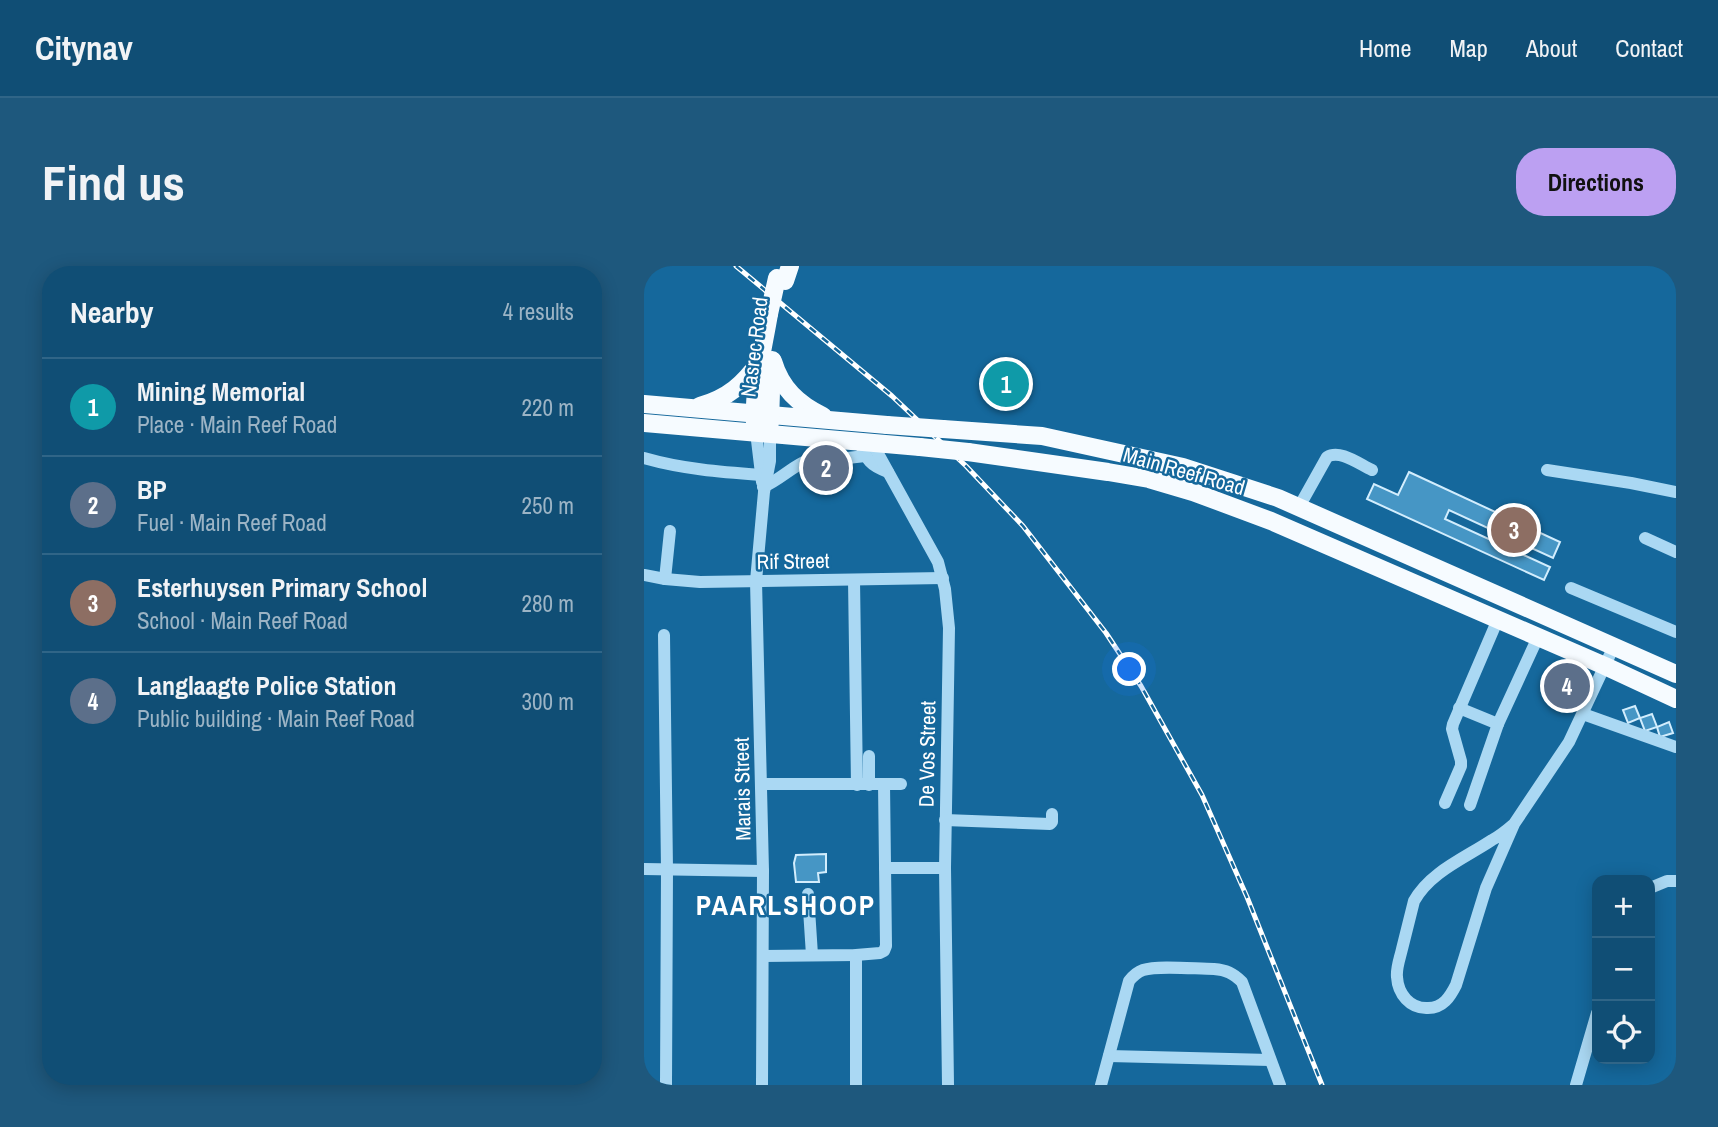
<!DOCTYPE html>
<html lang="en">
<head>
<meta charset="utf-8">
<style>
	body { margin:0; font-family:"Archivo Narrow",sans-serif; background:#1e587d; color:#f1f3f6 }
	.controls { position:absolute; right:21px; bottom:21px; display:grid; overflow:hidden; border-radius:14px; box-shadow:0 4px 18px #0003 }
	.controls button { width:63px; height:63px; display:grid; place-items:center; padding:0; border:0; border-bottom:2px solid #306587; background:#104e75; color:#f1f3f6; font:35px sans-serif }
	.you { position:absolute; left:486px; top:404px; width:24px; height:24px; margin:-18px; border:5px solid #fff; border-radius:50%; background:#1a73e8; box-shadow:0 0 0 10px #1a73e833 }
	.badge { display:grid; place-items:center; width:46px; height:46px; border-radius:50%; background:#bca0f2; color:#fff; font-size:23px; font-weight:700 }
	.pin { position:absolute; translate:-50% -50%; border:4px solid #fff; box-shadow:0 2px 7px #0006 }
	.list { margin:0; padding:0; list-style:none }
	h2 { display:flex; justify-content:space-between; align-items:center; height:91px; margin:0; padding:0 28px; font-size:30px }
	h2 small { font-size:23px; font-weight:400; color:#9cb4c5 }
	.list li { display:grid; grid-template-columns:46px 1fr auto; gap:21px; align-items:center; box-sizing:border-box; height:98px; padding:0 28px; border-top:2px solid #306587 }
	.list b { display:block; font-size:26px; white-space:nowrap }
	.list p { margin:0; font-size:23px; white-space:nowrap; color:#9cb4c5 }
	.list em { font-size:23px; font-style:normal; color:#9cb4c5 }
	.icon { flex:none; width:38px; height:38px; fill:none; stroke:currentColor; stroke-width:2; stroke-linecap:round; stroke-linejoin:round }
	.map { position:relative; flex:none; width:1032px; height:819px; overflow:hidden; border-radius:28px }
	header { display:flex; align-items:center; gap:42px; box-sizing:border-box; height:98px; padding:0 35px; background:#104e75; border-bottom:2px solid #306587 }
	header strong { font-size:33px }
	nav { display:flex; gap:38px; margin-inline-start:auto; font-size:24px }
	.intro { display:flex; align-items:center; justify-content:space-between; box-sizing:border-box; height:168px; padding:0 42px }
	h1 { margin:0; font-size:49px }
	.button { padding:18px 32px; border-radius:28px; background:#bca0f2; color:#111; font-size:24px; font-weight:700 }
	main { display:flex; gap:42px; padding:0 42px }
	aside { flex:1; background:#104e75; border-radius:28px; box-shadow:0 4px 18px #0003 }
	.map>svg:first-child { display:block }
	.building { fill:#4696c5; stroke:#d2edfd; stroke-width:2 }
	.lines { fill:none; stroke-linecap:round; stroke-linejoin:round }
	.minor-tunnel { stroke:#387fab; stroke-width:12; stroke-dasharray:12 6; stroke-linecap:butt }
	.minor { stroke:#aad8f3; stroke-width:12 }
	.major { stroke:#f6fbff; stroke-width:18 }
	.rail-casing { stroke:#fff; stroke-width:5 }
	.rail { stroke:#15689c; stroke-width:2.5; stroke-dasharray:8; stroke-linecap:butt }
	.major-bridge { stroke:#f6fbff; stroke-width:18 }
	.labels { text-anchor:middle; dominant-baseline:central; stroke-width:5; stroke-linejoin:round; paint-order:stroke }
	.street-label { font-size:21px; fill:#fff; stroke:#15689c }
	.district-label { font-size:28px; font-weight:bold; letter-spacing:2px; fill:#fff; stroke:#15689c }
</style>
</head>
<body>
<header>
<strong>Citynav</strong>
<nav><a>Home</a><a>Map</a><a>About</a><a>Contact</a></nav>
</header>
<div class="intro"><h1>Find us</h1><a class="button">Directions</a></div>
<main>
<aside>
<h2>Nearby<small>4 results</small></h2>
<ul class="list">
<li><span class="badge" style="background:#0f9aa8">1</span><div><b>Mining Memorial</b><p>Place · Main Reef Road</p></div><em>220 m</em></li>
<li><span class="badge" style="background:#5c6f8a">2</span><div><b>BP</b><p>Fuel · Main Reef Road</p></div><em>250 m</em></li>
<li><span class="badge" style="background:#8d6e63">3</span><div><b>Esterhuysen Primary School</b><p>School · Main Reef Road</p></div><em>280 m</em></li>
<li><span class="badge" style="background:#5c6f8a">4</span><div><b>Langlaagte Police Station</b><p>Public building · Main Reef Road</p></div><em>300 m</em></li>
</ul>
</aside>
<div class="map">
<svg width="1032" height="819" viewBox="0 0 1032 819">
	<rect width="100%" height="100%" fill="#15689c"/>
	<g class="building">
		<polygon points="167,188 195,191 193,215 165,212"/>
		<polygon points="765,206 916,276 909,292 805,244 801,253 906,301 900,314 723,233 730,218 754,229"/>
		<polygon points="991,440 996,452 984,457 979,444"/>
		<polygon points="1008,448 1013,461 1001,465 996,452"/>
		<polygon points="1025,456 1029,467 1016,471 1013,461"/>
		<polygon points="182,588 182,606 174,607 175,616 152,616 150,597 152,589"/>
	</g>
	<g class="lines">
		<polyline class="minor-tunnel" points="167,193 195,193"/>
		<g class="minor">
			<polyline points="112,166 118,216"/>
			<path d="M215,175C223,193 224,199 244,206"/>
			<polyline points="227,175 294,296 301,323 305,362 301,602 304,819"/>
			<path d="M0,192C38,203 77,206 117,209"/>
			<polyline points="195,193 221,190"/>
			<polyline points="903,204 987,217 1032,226"/>
			<path d="M119,221C136,214 149,199 167,193"/>
			<path d="M655,241L683,191C696,183 715,198 728,204"/>
			<polyline points="1001,272 1032,286"/>
			<polyline points="0,309 21,313 56,316 299,312"/>
			<polyline points="21,313 26,265"/>
			<polyline points="210,314 213,519"/>
			<polyline points="927,322 1032,366"/>
			<polyline points="20,369 23,604 22,819"/>
			<polyline points="815,442 854,458"/>
			<polyline points="939,448 1032,481"/>
			<polyline points="225,490 225,519"/>
			<polyline points="117,518 257,518"/>
			<polyline points="801,537 817,500 817,495 808,463 809,458 854,353"/>
			<polyline points="826,539 854,458 894,371"/>
			<polyline points="301,554 406,558 408,556 408,548"/>
			<path d="M870,558C863,564 856,570 848,574C821,592 786,606 770,635C766,651 762,667 758,683C756,692 752,702 753,711C754,728 766,743 784,742C799,742 806,731 812,719L842,622L870,558L925,476L970,380"/>
			<polyline points="241,602 301,602"/>
			<polyline points="0,603 119,605"/>
			<polyline points="1006,622 1023,615 1032,615"/>
			<polyline points="164,628 168,689"/>
			<polyline points="212,689 212,819"/>
			<polyline points="119,690 212,689 236,687 240,685 242,680 240,518"/>
			<polyline points="465,790 626,794"/>
			<polyline points="118,819 119,605 112,315 120,226 126,195 126,167"/>
			<path d="M457,819L485,715C489,710 493,706 499,704C514,699 552,703 570,703C582,704 589,707 598,716L636,819"/>
			<polyline points="932,819 953,747"/>
		</g>
		<g class="major">
			<polyline points="141,15 146,0"/>
			<path d="M129,95C137,122 154,138 179,150"/>
			<polyline points="0,138 243,159"/>
			<path d="M56,140C84,132 100,118 116,95"/>
			<polyline points="0,157 276,181"/>
			<polyline points="126,157 128,94"/>
			<path d="M111,159C109,122 119,84 125,48"/>
			<polyline points="299,163 398,170 539,201 634,232 1032,408"/>
			<polyline points="324,186 464,206 505,213 549,226 627,255 961,400 1032,433"/>
		</g>
		<g class="rail-casing">
			<polyline id="rail" points="92,0 248,130 322,200 379,260 462,367 497,420 558,529 603,631 678,819"/>
		</g>
		<use href="#rail" class="rail"/>
		<g class="major-bridge">
			<polyline points="125,48 133,12"/>
			<polyline points="243,159 299,163"/>
			<polyline points="276,181 324,186"/>
		</g>
	</g>
	<g class="labels">
		<g class="street-label">
			<text transform="translate(110 81) rotate(-83)">Nasrec Road</text>
			<text transform="translate(540 205) rotate(16)">Main Reef Road</text>
			<text transform="translate(149 295) rotate(-1)">Rif Street</text>
			<text transform="translate(283 488) rotate(-89)">De Vos Street</text>
			<text transform="translate(98 523) rotate(-91)">Marais Street</text>
		</g>
		<g class="district-label">
			<text x="142" y="639">PAARLSHOOP</text>
		</g>
	</g>
</svg>
<div class="controls">
<button>+</button>
<button>−</button>
<button><svg class="icon" aria-label="locate" viewBox="0 0 24 24"><circle cx="12" cy="12" r="6"/><path d="M12 2v4M12 18v4M2 12h4M18 12h4"/></svg></button>
</div>
<div class="you"></div>
<div class="pin badge" style="left:362px;top:118px;background:#0f9aa8">1</div>
<div class="pin badge" style="left:182px;top:202px;background:#5c6f8a">2</div>
<div class="pin badge" style="left:870px;top:264px;background:#8d6e63">3</div>
<div class="pin badge" style="left:923px;top:420px;background:#5c6f8a">4</div>
</div>
</main>
</body>
</html>
